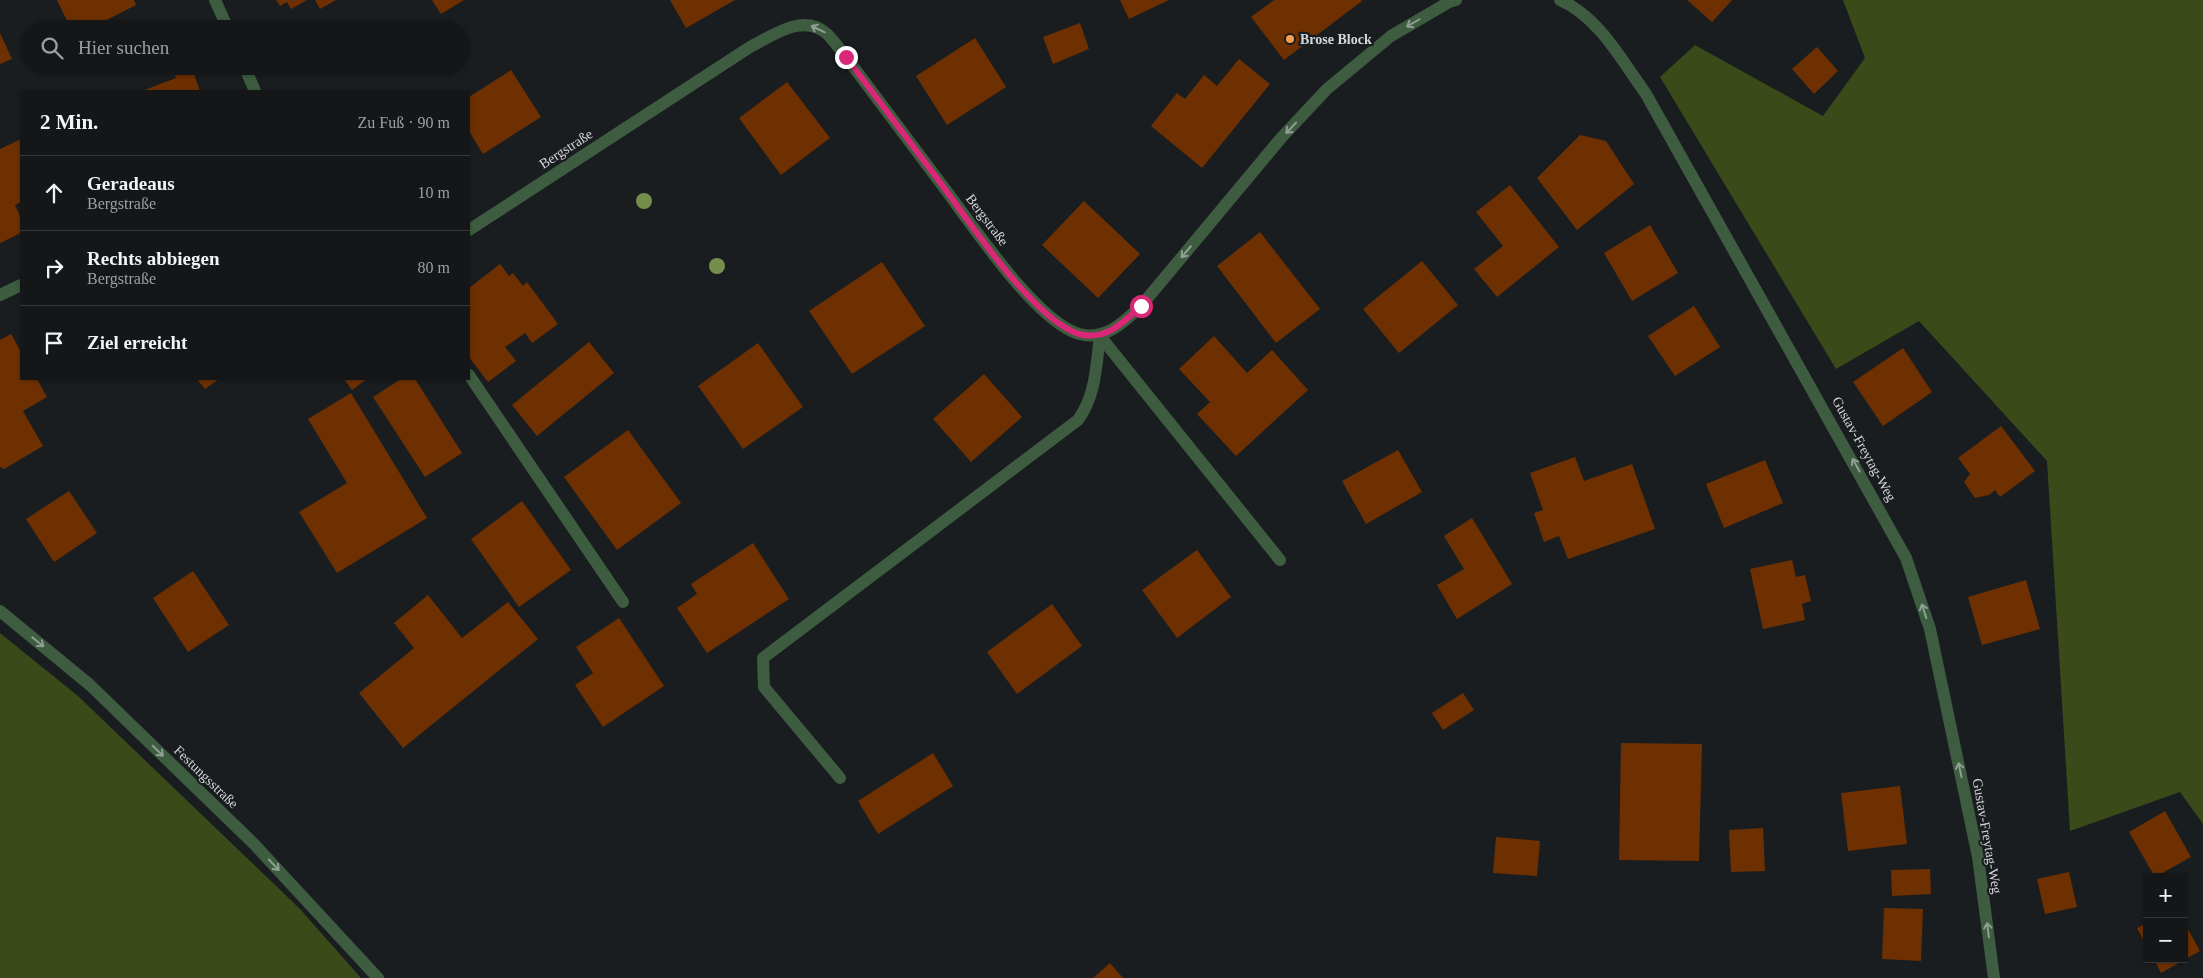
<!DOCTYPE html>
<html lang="de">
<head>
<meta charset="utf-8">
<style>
	body { margin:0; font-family:Georgia,serif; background:#1d1f21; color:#f1f3f6 }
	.controls { position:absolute; right:15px; bottom:15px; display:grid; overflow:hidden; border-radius:0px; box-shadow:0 1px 4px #0004 }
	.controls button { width:45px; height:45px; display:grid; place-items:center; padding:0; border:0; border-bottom:1px solid #333537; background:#141618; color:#f1f3f6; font:25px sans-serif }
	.stop { position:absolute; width:15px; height:15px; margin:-11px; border:4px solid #db2777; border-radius:50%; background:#fff }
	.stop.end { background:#db2777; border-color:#fff; box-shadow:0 1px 5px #0008 }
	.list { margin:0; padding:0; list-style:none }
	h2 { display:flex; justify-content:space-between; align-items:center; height:65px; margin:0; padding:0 20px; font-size:21px }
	h2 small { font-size:16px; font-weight:400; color:#9d9fa2 }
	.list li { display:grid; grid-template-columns:32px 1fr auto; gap:15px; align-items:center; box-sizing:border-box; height:75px; padding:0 20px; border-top:1px solid #333537 }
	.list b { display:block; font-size:19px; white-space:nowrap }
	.list p { margin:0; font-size:16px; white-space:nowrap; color:#9d9fa2 }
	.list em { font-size:16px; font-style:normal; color:#9d9fa2 }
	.icon { flex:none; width:28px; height:28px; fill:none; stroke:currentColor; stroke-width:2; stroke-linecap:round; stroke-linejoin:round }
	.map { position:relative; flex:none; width:2203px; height:978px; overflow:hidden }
	.search { position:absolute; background:#141618; box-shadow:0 1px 4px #0004; left:20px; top:20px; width:450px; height:55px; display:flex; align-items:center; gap:12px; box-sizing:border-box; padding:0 18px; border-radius:28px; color:#9d9fa2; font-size:19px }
	.panel { position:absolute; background:#141618; box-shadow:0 1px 4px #0004; left:20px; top:90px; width:450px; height:290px; border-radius:0px }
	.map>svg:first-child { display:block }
	.forest { fill:#3a4a18 }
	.building { fill:#6e3000 }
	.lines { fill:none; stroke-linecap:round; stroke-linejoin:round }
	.service { stroke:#3d5c40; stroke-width:12 }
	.minor { stroke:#3d5c40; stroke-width:12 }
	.tree { fill:#758e4b }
	.oneway { stroke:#909f94 }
	.route { stroke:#db2777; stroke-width:6 }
	.poi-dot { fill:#f8a04b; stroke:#1a1d20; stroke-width:2 }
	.labels { text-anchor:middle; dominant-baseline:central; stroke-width:4.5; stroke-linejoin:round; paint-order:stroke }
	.poi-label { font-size:14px; font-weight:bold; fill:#d4d6d9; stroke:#1a1d20; text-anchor:start }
	.street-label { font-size:14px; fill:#d4d6d9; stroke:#1a1d20 }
</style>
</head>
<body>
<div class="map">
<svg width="2203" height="978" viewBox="0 0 2203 978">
	<rect width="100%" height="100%" fill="#1a1d20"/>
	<g class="forest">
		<polygon points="1843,0 2203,0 2203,824 2180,792 2070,831 2047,461 1919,321 1836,369 1660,77 1695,45 1823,116 1865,58"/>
		<polygon points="0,633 78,696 300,909 361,978 0,978"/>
	</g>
	<g class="building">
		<polygon points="57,0 134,0 136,5 89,29 71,29"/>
		<polygon points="276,0 307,0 291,9 287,2 280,6"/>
		<polygon points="315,0 336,0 320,9"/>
		<polygon points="432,0 464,0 441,14"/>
		<polygon points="670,0 735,0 686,28"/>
		<polygon points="1120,0 1169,0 1129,19"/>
		<polygon points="1274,0 1361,0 1362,1 1284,60 1251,17"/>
		<polygon points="1687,0 1732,0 1712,22"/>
		<polygon points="1080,23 1089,49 1053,64 1043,37"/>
		<polygon points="0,33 12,59 0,64"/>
		<polygon points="975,38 1006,87 947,125 916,76"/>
		<polygon points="1817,47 1838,71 1814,94 1792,69"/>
		<polygon points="1239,59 1270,84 1202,168 1151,126 1177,93 1185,99 1204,75 1217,86"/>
		<polygon points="182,66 191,66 200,91 142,91 176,78 173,70"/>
		<polygon points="511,70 541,117 483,154 469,131 469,97"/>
		<polygon points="787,82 830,138 781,175 739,118"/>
		<polygon points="1580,135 1606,141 1634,184 1577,230 1537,178"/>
		<polygon points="21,139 21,202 15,205 21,218 21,233 0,243 0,149"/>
		<polygon points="1510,185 1559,247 1497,297 1474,269 1503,246 1476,212"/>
		<polygon points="1084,201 1140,254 1098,298 1042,245"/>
		<polygon points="1650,225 1678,273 1632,301 1604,253"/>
		<polygon points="1260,232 1320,309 1276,343 1217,266"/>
		<polygon points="1422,261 1458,305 1399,353 1363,309"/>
		<polygon points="882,262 925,326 852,374 809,311"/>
		<polygon points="500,264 509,276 513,273 523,286 527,282 558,324 532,343 525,333 505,347 516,361 488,382 469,357 469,288"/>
		<polygon points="1694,306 1720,347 1675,376 1648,336"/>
		<polygon points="11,334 21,352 21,379 37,379 47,397 23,411 43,446 4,469 0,467 0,340"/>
		<polygon points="1214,336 1247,373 1272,350 1308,390 1236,456 1197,414 1210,402 1179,369"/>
		<polygon points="589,342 614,373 537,436 512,405"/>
		<polygon points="758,343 803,407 743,449 698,386"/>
		<polygon points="1903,348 1932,392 1883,426 1853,382"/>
		<polygon points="984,374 1022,417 971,462 933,419"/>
		<polygon points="197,379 219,379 205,389"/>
		<polygon points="344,379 367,379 352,390"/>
		<polygon points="401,379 415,379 462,453 425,477 373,397"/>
		<polygon points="351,393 427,518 337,573 299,512 347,483 308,419"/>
		<polygon points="2001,426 2035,471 2000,497 1995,490 1989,495 1975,498 1964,482 1970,474 1958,458"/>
		<polygon points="628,430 681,503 617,550 564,477"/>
		<polygon points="1398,450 1422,492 1366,524 1342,481"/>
		<polygon points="1575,457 1584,481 1632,464 1655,529 1568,559 1559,536 1544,542 1534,513 1543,510 1530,473"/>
		<polygon points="1765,460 1783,503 1724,528 1706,484"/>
		<polygon points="69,491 97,533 54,562 26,519"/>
		<polygon points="522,501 571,570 519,607 471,539"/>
		<polygon points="1472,518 1512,584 1457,619 1437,585 1464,569 1444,536"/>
		<polygon points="753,543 789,599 707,653 677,608 697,594 691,584"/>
		<polygon points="1197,550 1231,597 1177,638 1142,590"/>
		<polygon points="1792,560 1796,577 1805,575 1811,601 1802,604 1805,620 1763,629 1750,569"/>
		<polygon points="193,571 229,625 188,652 153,598"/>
		<polygon points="2026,580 2040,629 1982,645 1968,597"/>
		<polygon points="428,595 462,638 508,602 538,639 403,748 359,693 414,648 394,623"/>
		<polygon points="1052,604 1082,646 1017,694 987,652"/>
		<polygon points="619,618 664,686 603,727 575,685 593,673 576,647"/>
		<polygon points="1463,693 1474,710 1443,730 1432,713"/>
		<polygon points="1621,743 1702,744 1699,861 1619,860"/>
		<polygon points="933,753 953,786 878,834 858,801"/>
		<polygon points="1900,786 1907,844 1848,851 1841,793"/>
		<polygon points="2165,811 2191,857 2155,877 2129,832"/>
		<polygon points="1763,828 1765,871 1731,872 1729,830"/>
		<polygon points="1496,837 1540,841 1537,876 1493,873"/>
		<polygon points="1930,869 1931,894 1892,896 1891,870"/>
		<polygon points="2069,872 2077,907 2045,914 2037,879"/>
		<polygon points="1884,908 1923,909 1921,961 1882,959"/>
		<polygon points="2184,922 2200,951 2161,973 2154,959 2184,959"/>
		<polygon points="2147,923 2147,947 2137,928"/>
		<polygon points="1110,963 1123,978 1093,978"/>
	</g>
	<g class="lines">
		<g class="service">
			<polyline points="1100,336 1280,560"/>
			<polyline points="469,375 623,602"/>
			<path d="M840,778L764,687L763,658L1078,420C1096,395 1096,366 1100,336"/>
		</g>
		<g class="minor">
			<polyline points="215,0 228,29"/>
			<path d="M1560,0C1599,17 1622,61 1646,94L1906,558L1930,629L1978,857L1994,978"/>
			<polyline points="244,66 255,91"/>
			<path d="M469,230L750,47C772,36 802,13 826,33C833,39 839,49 846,57C878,99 910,142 942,185C971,223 1035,321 1079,334C1106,341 1124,322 1141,306L1282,137L1327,89L1391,36L1449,2L1456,0"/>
			<polyline points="0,295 21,285"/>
			<polyline points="0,611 90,685 254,844 378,978"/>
		</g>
	</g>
	<g class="tree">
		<circle cx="644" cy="201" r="8"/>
		<circle cx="717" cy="266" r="8"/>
	</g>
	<defs><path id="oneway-shaft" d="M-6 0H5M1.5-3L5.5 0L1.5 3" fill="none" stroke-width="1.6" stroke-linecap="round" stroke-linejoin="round" transform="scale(1.25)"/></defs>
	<g class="oneway">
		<use href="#oneway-shaft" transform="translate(1413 23) rotate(150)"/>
		<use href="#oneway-shaft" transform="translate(818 29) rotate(-154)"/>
		<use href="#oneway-shaft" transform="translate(1291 128) rotate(133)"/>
		<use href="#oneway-shaft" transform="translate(1186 252) rotate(130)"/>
		<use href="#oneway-shaft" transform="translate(1856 465) rotate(-119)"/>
		<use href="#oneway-shaft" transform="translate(1924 611) rotate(-108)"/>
		<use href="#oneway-shaft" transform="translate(38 642) rotate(39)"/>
		<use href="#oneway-shaft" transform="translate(158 751) rotate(44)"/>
		<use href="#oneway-shaft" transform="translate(1960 770) rotate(-102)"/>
		<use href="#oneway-shaft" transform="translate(274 865) rotate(47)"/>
		<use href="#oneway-shaft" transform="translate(1988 930) rotate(-97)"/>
	</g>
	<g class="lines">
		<path class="route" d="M846,57C878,100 910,142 942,185C970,223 1035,321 1079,334C1106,341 1124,322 1141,306"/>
	</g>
	<circle class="poi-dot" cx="1290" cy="39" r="5"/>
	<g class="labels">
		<g class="poi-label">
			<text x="1300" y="39">Brose Block</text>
		</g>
		<g class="street-label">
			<text transform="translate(566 149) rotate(-33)">Bergstraße</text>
			<text transform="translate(987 220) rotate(53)">Bergstraße</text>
			<text transform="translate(1864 449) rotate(61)">Gustav-Freytag-Weg</text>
			<text transform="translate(206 777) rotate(44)">Festungsstraße</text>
			<text transform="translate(1987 836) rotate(80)">Gustav-Freytag-Weg</text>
		</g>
	</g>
</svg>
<div class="controls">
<button>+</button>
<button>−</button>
</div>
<div class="stop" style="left:1141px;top:306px"></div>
<div class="stop end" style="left:846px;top:57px"></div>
<div class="search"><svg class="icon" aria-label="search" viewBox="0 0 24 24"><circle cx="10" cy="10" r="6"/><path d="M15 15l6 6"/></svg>Hier suchen</div>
<section class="panel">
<h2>2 Min.<small>Zu Fuß · 90 m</small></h2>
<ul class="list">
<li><svg class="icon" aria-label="ahead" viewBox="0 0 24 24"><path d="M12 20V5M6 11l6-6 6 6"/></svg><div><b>Geradeaus</b><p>Bergstraße</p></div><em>10 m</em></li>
<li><svg class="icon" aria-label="right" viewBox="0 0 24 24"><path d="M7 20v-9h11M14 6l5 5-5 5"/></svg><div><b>Rechts abbiegen</b><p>Bergstraße</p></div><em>80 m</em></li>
<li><svg class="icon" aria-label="arrive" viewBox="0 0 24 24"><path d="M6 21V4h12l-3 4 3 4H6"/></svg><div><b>Ziel erreicht</b></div></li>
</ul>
</section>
</div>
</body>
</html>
